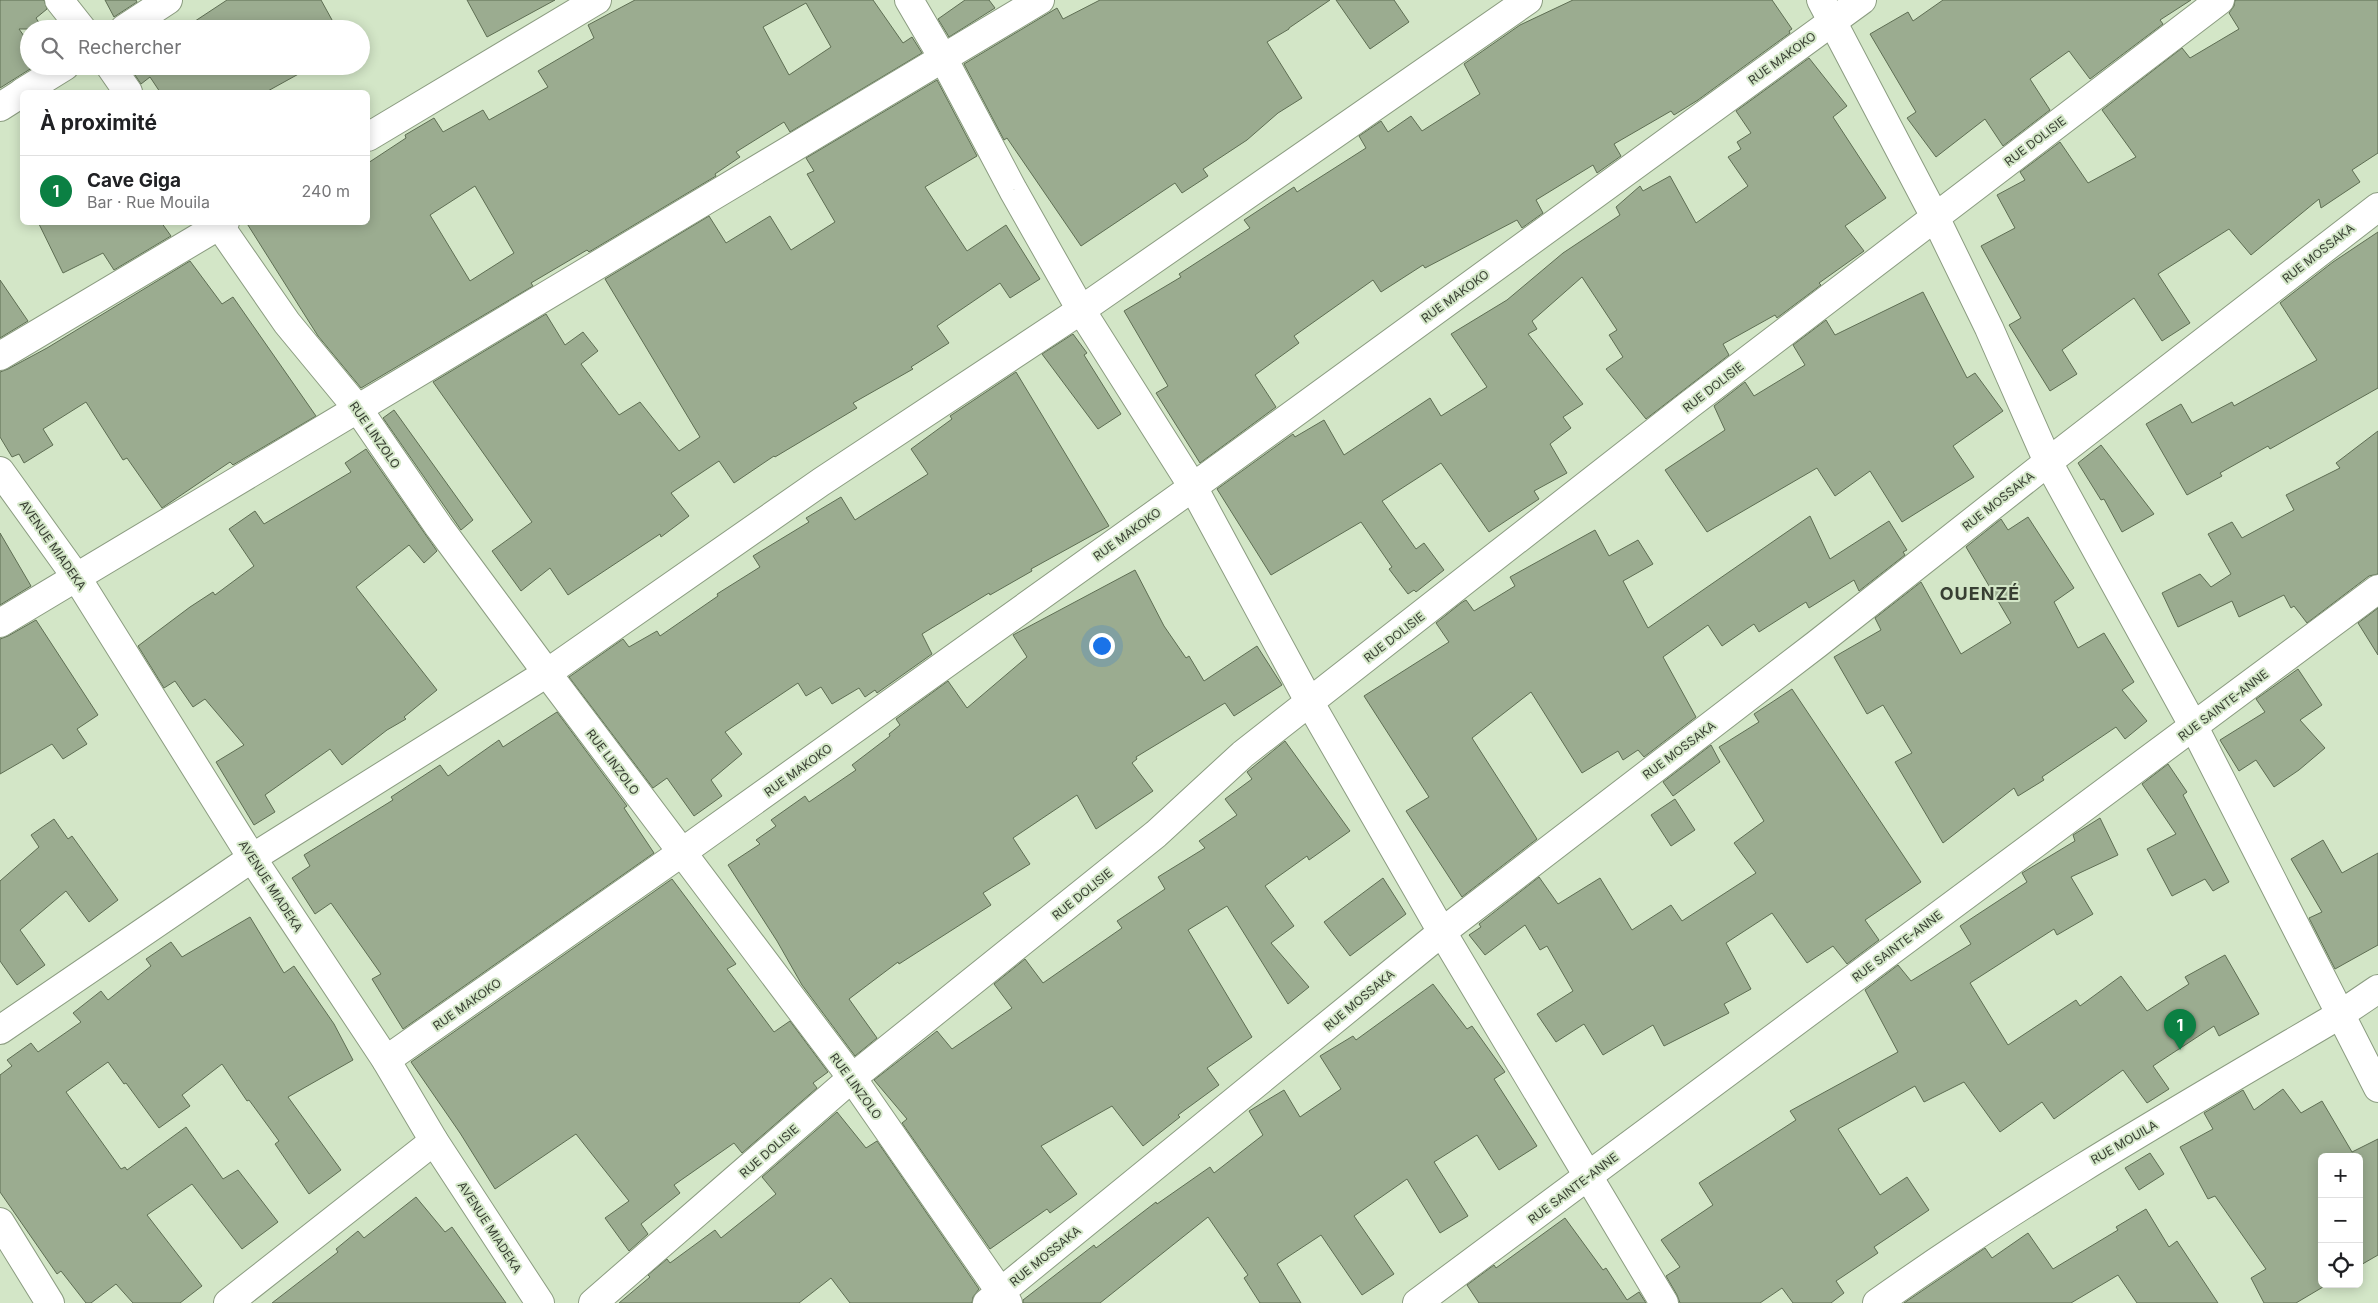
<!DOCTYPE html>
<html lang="fr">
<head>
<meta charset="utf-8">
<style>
	body { margin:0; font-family:Inter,sans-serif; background:#f2f2f2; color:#202124 }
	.controls { position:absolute; right:15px; bottom:15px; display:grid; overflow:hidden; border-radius:8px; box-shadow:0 2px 12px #0003 }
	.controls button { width:45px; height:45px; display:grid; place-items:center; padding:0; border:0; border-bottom:1px solid #e0e0e0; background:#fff; color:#202124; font:25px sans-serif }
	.you { position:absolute; left:1101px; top:645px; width:18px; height:18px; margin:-12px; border:4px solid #fff; border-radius:50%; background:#1a73e8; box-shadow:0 0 0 8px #1a73e833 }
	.badge { display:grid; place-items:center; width:32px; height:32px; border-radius:50%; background:#0b8043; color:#fff; font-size:16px; font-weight:700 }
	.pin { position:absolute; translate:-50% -41px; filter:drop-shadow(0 1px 2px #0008) }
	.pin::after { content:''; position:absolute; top:26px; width:18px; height:15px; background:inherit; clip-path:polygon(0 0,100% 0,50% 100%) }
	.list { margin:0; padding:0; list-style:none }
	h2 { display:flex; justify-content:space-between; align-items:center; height:65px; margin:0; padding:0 20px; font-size:21px }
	h2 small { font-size:16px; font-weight:400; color:#757577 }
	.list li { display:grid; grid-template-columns:32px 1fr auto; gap:15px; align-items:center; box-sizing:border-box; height:70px; padding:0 20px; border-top:1px solid #e0e0e0 }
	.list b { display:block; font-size:19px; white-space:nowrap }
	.list p { margin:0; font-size:16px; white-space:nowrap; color:#757577 }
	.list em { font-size:16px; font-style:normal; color:#757577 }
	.icon { flex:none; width:28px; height:28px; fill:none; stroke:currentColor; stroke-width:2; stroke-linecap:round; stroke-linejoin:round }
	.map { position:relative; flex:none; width:2378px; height:1303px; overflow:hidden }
	.search { position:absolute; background:#fff; box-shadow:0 2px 12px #0003; left:20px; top:20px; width:350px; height:55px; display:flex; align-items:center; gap:12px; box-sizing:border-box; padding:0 18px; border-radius:28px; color:#757577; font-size:19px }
	.panel { position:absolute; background:#fff; box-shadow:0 2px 12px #0003; left:20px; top:90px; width:350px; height:135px; border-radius:8px }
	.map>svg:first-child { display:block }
	.building { fill:#9bac90; stroke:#5e6e53; fill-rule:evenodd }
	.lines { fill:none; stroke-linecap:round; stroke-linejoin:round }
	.minor-casing { stroke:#8b9c80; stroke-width:30 }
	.minor { stroke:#fff; stroke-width:28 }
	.labels { text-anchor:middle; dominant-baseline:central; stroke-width:4; stroke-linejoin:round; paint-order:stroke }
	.street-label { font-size:12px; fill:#383f33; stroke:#d3e6c7 }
	.district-label { font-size:18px; font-weight:bold; letter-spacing:1px; fill:#383f33; stroke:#d3e6c7 }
</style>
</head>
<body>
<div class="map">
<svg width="2378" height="1303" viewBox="0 0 2378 1303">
	<rect width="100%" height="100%" fill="#d3e6c7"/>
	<g class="building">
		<polygon points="0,0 44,0 47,9 36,18 43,29 19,29 29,43 29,66 35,66 0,88"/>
		<polygon points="105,0 136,0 137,2 114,17"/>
		<polygon points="227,0 321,0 337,29 183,29"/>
		<polygon points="467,0 555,0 487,37"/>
		<path d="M635,0H873L903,43L912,37L922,53L790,132L784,122L736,152L740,157L715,174L716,176L589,252L587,250L531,283L533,286L361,388L318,336L246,222H368V163L406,138L405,135L434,118L443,132L483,110L489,120L548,87L538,71L594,38L588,25ZM806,3L831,47L789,75L763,27ZM475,186L514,253L470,281L430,215Z"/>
		<polygon points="965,0 989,0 995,8 949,37 938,19"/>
		<polygon points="1100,0 1330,0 1289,28 1289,29 1267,42 1302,98 1278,113 1247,140 1203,169 1208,176 1182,193 1175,183 1081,246 1007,138 1004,140 964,64 1057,8 1063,19"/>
		<polygon points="1336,0 1394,0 1409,22 1370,49"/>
		<polygon points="1573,0 1772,0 1792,29 1789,31 1790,33 1698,100 1674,115 1671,111 1614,144 1621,156 1597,173 1593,165 1536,200 1543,213 1522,228 1517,220 1425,268 1423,265 1381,292 1373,280 1294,336 1299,343 1255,375 1276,407 1200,463 1156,393 1168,386 1124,311 1181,277 1179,274 1250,228 1244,220 1294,187 1297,192 1366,148 1359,136 1381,121 1388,132 1411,116 1422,131 1480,94 1464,64 1520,25"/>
		<polygon points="1943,0 2191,0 2160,20 2163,24 2090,79 2069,51 2030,79 2050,110 2003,146 1985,119 1936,157 1907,118 1916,112 1870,34 1908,12 1913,21"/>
		<polygon points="2235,0 2378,0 2378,153 2352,170 2360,182 2321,208 2319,199 2251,255 2229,229 2158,274 2190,323 2162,341 2134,298 2062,350 2077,374 2050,391 2009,325 2021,318 1981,246 2015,228 1997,195 2025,180 2020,172 2060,142 2088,183 2136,157 2102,110 2182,48 2190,58 2239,29 2229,13 2234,6"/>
		<polygon points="1809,58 1847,106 1833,117 1886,198 1845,226 1864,251 1819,283 1821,285 1777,318 1775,315 1723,344 1729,355 1646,419 1606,369 1623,357 1609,335 1617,330 1582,277 1532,321 1537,329 1528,334 1583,404 1563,417 1571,428 1550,444 1567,473 1534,491 1539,499 1489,532 1441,463 1382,501 1416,549 1424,543 1444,570 1416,592 1414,590 1408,594 1389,569 1392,567 1361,522 1271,575 1217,489 1293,434 1295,437 1324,420 1344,455 1430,398 1441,416 1487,387 1451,334 1507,300 1563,253 1620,215 1616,207 1640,186 1643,191 1670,176 1696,223 1748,186 1728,157 1741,149 1737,142 1751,133 1736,111"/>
		<polygon points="129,66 313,66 266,92 160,92 150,77 141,84"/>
		<polygon points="937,80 977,156 925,187 967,251 1006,225 1040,279 1010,298 1000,283 937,326 949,343 911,367 913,369 853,403 857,408 775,457 774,456 734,483 719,461 671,493 689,516 661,537 660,534 568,595 550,568 521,591 492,551 532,522 433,382 546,314 565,345 583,332 598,351 581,364 619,415 640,402 679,451 700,437 605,279 709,216 726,243 770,216 791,250 835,222 807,174 814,171 806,158"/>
		<polygon points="38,222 161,222 171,236 114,270 103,253 63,273"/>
		<polygon points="2378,232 2378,388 2270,449 2268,446 2220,473 2222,476 2187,495 2146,424 2181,404 2192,423 2232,402 2234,406 2317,360 2280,303 2333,262"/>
		<polygon points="190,261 222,304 233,297 316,416 233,465 230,462 162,508 127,458 123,460 86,402 43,429 53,445 24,463 19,454 12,457 0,437 0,372 8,369 47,348"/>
		<polygon points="0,280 28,321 0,338"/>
		<polygon points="1923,292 1967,378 1975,373 2003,411 1953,446 1974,477 1902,522 1870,471 1835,496 1817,468 1707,532 1665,470 1725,430 1714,406 1745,382 1754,396 1805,365 1793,345 1826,320 1835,335"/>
		<polygon points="1073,334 1087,353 1084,355 1121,414 1098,429 1042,354"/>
		<polygon points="1016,372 1109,526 1031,569 1032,571 990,595 989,593 922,634 932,654 877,693 875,690 865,697 859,688 832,704 821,687 806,696 798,683 725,732 742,754 711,780 722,796 694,816 667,778 653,788 569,677 623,639 629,647 657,631 660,636 718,596 717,594 760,567 753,556 809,522 806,518 841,497 855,520 928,474 911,449 952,419 950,416"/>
		<polygon points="394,410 473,520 461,530 383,418"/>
		<polygon points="2378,431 2378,574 2369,576 2307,623 2294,606 2291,608 2284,595 2239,617 2232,601 2178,627 2162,593 2200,574 2211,587 2231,574 2208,534 2232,522 2242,538 2294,510 2286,495 2340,468 2336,463"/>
		<polygon points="2101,445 2154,514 2122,532 2104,499 2101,500 2078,463"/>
		<polygon points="366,449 437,551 424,563 409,545 356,587 437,690 404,717 406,719 387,730 342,765 330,749 265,795 275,812 254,825 216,762 244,745 205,699 193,707 175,681 164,688 138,646 190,607 213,592 215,595 254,566 229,529 255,511 264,524 351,472 345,463"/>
		<polygon points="1810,516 1830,559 1889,521 1907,550 1903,552 1905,555 1859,591 1854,580 1809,608 1806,602 1759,632 1754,624 1722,646 1708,625 1663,657 1696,717 1644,757 1638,750 1623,760 1618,751 1582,773 1531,692 1472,738 1537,839 1462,897 1406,811 1429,797 1364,696 1449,642 1436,623 1461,603 1466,600 1474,611 1515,586 1510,577 1595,530 1609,556 1638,540 1653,564 1623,581 1648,628"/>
		<polygon points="2028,517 2074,588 2054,602 2078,648 2104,633 2134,682 2122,690 2147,721 2125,739 2116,727 2042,777 2044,780 2018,796 2014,788 1943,843 1895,762 1912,753 1883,705 1867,714 1834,657 1881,630 1875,618 1921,582 1961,654 2011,623 1966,547 2001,519 2008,530"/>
		<polygon points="0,533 31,586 0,605"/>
		<polygon points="1135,570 1164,626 1186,658 1189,656 1204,681 1257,646 1282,685 1234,716 1225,703 1136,757 1137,759 1132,763 1153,791 1096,829 1077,795 1013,838 1030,864 983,893 991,905 899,964 898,962 849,999 877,1038 855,1056 802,985 777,941 728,865 760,844 756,840 776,826 771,820 805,796 809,802 856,770 852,765 890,736 889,734 900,725 896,719 948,681 967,708 1027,657 1013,635"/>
		<polygon points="2378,608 2378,655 2358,623"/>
		<polygon points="36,620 98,715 77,729 87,744 63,759 52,744 0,774 0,639 8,636"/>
		<polygon points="2298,669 2322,705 2300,720 2325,748 2299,770 2274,787 2256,760 2239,771 2220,740 2265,712 2256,699"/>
		<polygon points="1792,689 1921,882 1865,920 1879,940 1847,964 1833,946 1807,963 1772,913 1726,943 1751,989 1724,1004 1729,1013 1664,1046 1653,1025 1603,1055 1584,1024 1556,1042 1537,1014 1573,991 1547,946 1540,950 1525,925 1485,955 1469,935 1481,927 1479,924 1539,877 1558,904 1600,878 1632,930 1671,905 1682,921 1756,873 1734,843 1764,821 1719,747 1759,722 1754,714"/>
		<polygon points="557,712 627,806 624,808 654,853 403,1029 372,979 381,974 331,903 315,914 292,878 310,866 304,855 393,800 391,797 440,765 448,776 499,740 503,747"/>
		<polygon points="1285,741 1350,831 1309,860 1307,856 1265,886 1294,926 1271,943 1309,987 1288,1004 1227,906 1188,930 1252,1037 1207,1068 1219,1085 1178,1115 1180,1117 1143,1146 1112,1106 1041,1146 1077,1194 1050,1213 1047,1209 990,1249 902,1123 907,1119 874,1080 937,1031 952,1049 1012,1008 994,984 1025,959 1043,983 1122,928 1117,921 1165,889 1158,877 1205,848 1199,841 1237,815 1225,799 1252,779 1247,772"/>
		<polygon points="1711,745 1720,762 1673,796 1663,782"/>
		<polygon points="2168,764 2187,792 2183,795 2229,882 2213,891 2205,879 2172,896 2147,849 2176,834 2142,784"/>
		<polygon points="1675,799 1695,830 1671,846 1651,815"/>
		<polygon points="2100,818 2118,855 2071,877 2093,914 2057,935 2054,929 1970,983 2008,1045 2076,1000 2080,1006 2121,976 2147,1011 2189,984 2185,977 2225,955 2259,1014 2219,1036 2214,1026 2153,1066 2169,1089 2147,1103 2123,1070 2054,1119 2042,1102 2000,1132 1964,1082 1924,1102 1915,1086 1838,1129 1880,1195 1907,1177 1929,1210 1874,1247 1878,1253 1836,1281 1844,1293 1831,1303 1793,1303 1782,1288 1760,1303 1680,1303 1677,1295 1666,1276 1680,1267 1661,1240 1713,1205 1699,1183 1796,1120 1790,1111 1898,1052 1865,990 1898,965 1911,981 1971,944 1960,926 2027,882 2022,873 2075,841 2073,835"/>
		<polygon points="54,819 68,839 72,836 118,900 89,922 66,891 20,930 45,965 17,985 0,961 0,881 39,847 31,835"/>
		<polygon points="2323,840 2342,873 2378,853 2378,945 2335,969 2309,918 2322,912 2291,859"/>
		<polygon points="1383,878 1406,914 1350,956 1324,922"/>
		<polygon points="672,879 736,964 727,969 774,1032 790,1021 828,1072 813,1083 817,1088 742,1153 734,1143 674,1185 680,1193 641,1224 648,1234 629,1251 605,1218 629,1201 576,1134 495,1189 460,1133 411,1062"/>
		<polygon points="250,917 284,973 294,966 334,1024 353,1060 288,1097 341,1170 309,1194 275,1144 279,1141 249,1100 247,1101 222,1064 182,1095 190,1106 159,1128 126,1083 124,1084 108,1062 66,1092 121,1169 125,1167 127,1170 186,1127 223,1179 238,1170 278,1222 242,1249 192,1184 147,1215 202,1286 180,1303 133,1303 116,1284 91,1303 86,1303 61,1271 57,1274 0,1192 0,1075 12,1066 7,1060 31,1043 38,1052 81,1022 73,1013 101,991 108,1000 151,966 146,959 171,942 182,957"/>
		<polygon points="1433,984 1467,1029 1472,1026 1505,1072 1494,1079 1537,1146 1499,1170 1477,1135 1434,1162 1468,1216 1440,1233 1407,1179 1354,1216 1394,1274 1362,1295 1321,1235 1277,1264 1301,1303 1260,1303 1244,1278 1248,1275 1208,1217 1100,1303 1023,1303 1023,1300 1094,1245 1096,1248 1156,1202 1157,1204 1210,1167 1214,1173 1263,1135 1249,1111 1284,1090 1300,1117 1341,1089 1320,1056 1353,1036 1356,1040"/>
		<polygon points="2283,1089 2301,1113 2322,1101 2352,1152 2378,1139 2378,1255 2359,1266 2359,1157 2322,1157 2322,1284 2328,1284 2296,1303 2264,1303 2251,1278 2266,1269 2215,1196 2208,1199 2180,1147 2213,1129 2204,1113 2243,1090 2254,1110"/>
		<polygon points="837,1112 866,1148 877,1141 979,1289 973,1297 972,1303 850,1303 831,1278 799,1303 619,1303 650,1277 648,1275 667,1259 670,1263 715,1230 721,1238 776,1194 762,1177"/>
		<polygon points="2150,1153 2164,1174 2139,1190 2125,1168"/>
		<polygon points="416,1197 445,1232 452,1227 506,1303 272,1303 338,1252 336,1249 358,1231 364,1238"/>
		<polygon points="2146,1209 2169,1247 2177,1241 2218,1303 2137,1303 2118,1275 2071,1303 1904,1303 1985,1248 1992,1258 2028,1233 2053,1269 2118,1230 2116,1227"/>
		<polygon points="1565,1218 1603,1270 1606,1268 1627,1300 1639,1292 1646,1303 1479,1303 1467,1285 1494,1265 1496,1268"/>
	</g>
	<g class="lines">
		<g class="minor-casing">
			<g id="minor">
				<polyline points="59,0 82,29"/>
				<polyline points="909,0 943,58 1013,190 1081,310 1193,487 1310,703 1442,932 1664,1303"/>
				<polyline points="1821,0 1935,217 1989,328 2048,462 2194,727 2378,1088"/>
				<polyline points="124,29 168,0"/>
				<polyline points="110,66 128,92"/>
				<polyline points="23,92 65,66"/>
				<polyline points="0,107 22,93"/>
				<polyline points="368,137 597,0"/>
				<polyline points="217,222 287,323 358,409 439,527 547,673 852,1078 1008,1303"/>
				<polyline points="0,356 225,222"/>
				<polyline points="0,471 77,578 252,858 386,1060 434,1141 540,1303"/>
				<polyline points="0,623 1040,0"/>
				<polyline points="0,1030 252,858 547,673 821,482 1081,310 1528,0"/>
				<polyline points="386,1060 681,853 1193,487 1862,0"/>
				<polyline points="0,1222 50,1303"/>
				<polyline points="228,1303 434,1141"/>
				<polyline points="593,1303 852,1078 1156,834 1243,754 1689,405 2220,0"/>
				<polyline points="987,1303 1442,932 1817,644 2048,462 2378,207"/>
				<polyline points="1417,1303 2378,589"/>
				<path d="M1877,1303C2026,1197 2183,1107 2341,1014L2378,989"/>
			</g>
		</g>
		<use href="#minor" class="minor"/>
	</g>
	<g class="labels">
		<g class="street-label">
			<text transform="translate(1782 58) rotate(-36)">RUE MAKOKO</text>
			<text transform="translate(2035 141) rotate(-37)">RUE DOLISIE</text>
			<text transform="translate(2318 253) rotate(-38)">RUE MOSSAKA</text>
			<text transform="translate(1455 296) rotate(-36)">RUE MAKOKO</text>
			<text transform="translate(1713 387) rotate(-38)">RUE DOLISIE</text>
			<text transform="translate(375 435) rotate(55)">RUE LINZOLO</text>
			<text transform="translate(1998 501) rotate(-38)">RUE MOSSAKA</text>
			<text transform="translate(1127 534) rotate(-36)">RUE MAKOKO</text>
			<text transform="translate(53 545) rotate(55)">AVENUE MIADEKA</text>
			<text transform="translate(1394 637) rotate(-38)">RUE DOLISIE</text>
			<text transform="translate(2223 705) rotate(-37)">RUE SAINTE-ANNE</text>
			<text transform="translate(1679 750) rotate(-37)">RUE MOSSAKA</text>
			<text transform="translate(613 762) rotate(53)">RUE LINZOLO</text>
			<text transform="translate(798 770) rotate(-36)">RUE MAKOKO</text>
			<text transform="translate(271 886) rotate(57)">AVENUE MIADEKA</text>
			<text transform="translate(1082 894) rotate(-39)">RUE DOLISIE</text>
			<text transform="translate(1897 946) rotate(-37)">RUE SAINTE-ANNE</text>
			<text transform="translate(1359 1000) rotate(-40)">RUE MOSSAKA</text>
			<text transform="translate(467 1004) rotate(-35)">RUE MAKOKO</text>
			<text transform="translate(856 1086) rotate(54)">RUE LINZOLO</text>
			<text transform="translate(2124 1142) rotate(-30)">RUE MOUILA</text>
			<text transform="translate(769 1151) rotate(-41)">RUE DOLISIE</text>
			<text transform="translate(1573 1188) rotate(-37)">RUE SAINTE-ANNE</text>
			<text transform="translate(490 1227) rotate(57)">AVENUE MIADEKA</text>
			<text transform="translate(1045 1256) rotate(-39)">RUE MOSSAKA</text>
		</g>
		<g class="district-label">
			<text x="1980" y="593">OUENZÉ</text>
		</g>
	</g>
</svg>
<div class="controls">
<button>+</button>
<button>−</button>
<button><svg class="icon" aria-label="locate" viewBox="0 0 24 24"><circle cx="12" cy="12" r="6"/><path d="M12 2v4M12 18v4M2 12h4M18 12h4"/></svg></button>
</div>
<div class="you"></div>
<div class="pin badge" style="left:2180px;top:1050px">1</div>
<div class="search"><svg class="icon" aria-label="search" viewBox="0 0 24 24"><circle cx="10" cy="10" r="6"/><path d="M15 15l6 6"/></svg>Rechercher</div>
<section class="panel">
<h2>À proximité<small></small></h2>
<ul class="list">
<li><span class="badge">1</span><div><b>Cave Giga</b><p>Bar · Rue Mouila</p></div><em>240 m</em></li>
</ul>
</section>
</div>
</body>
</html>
